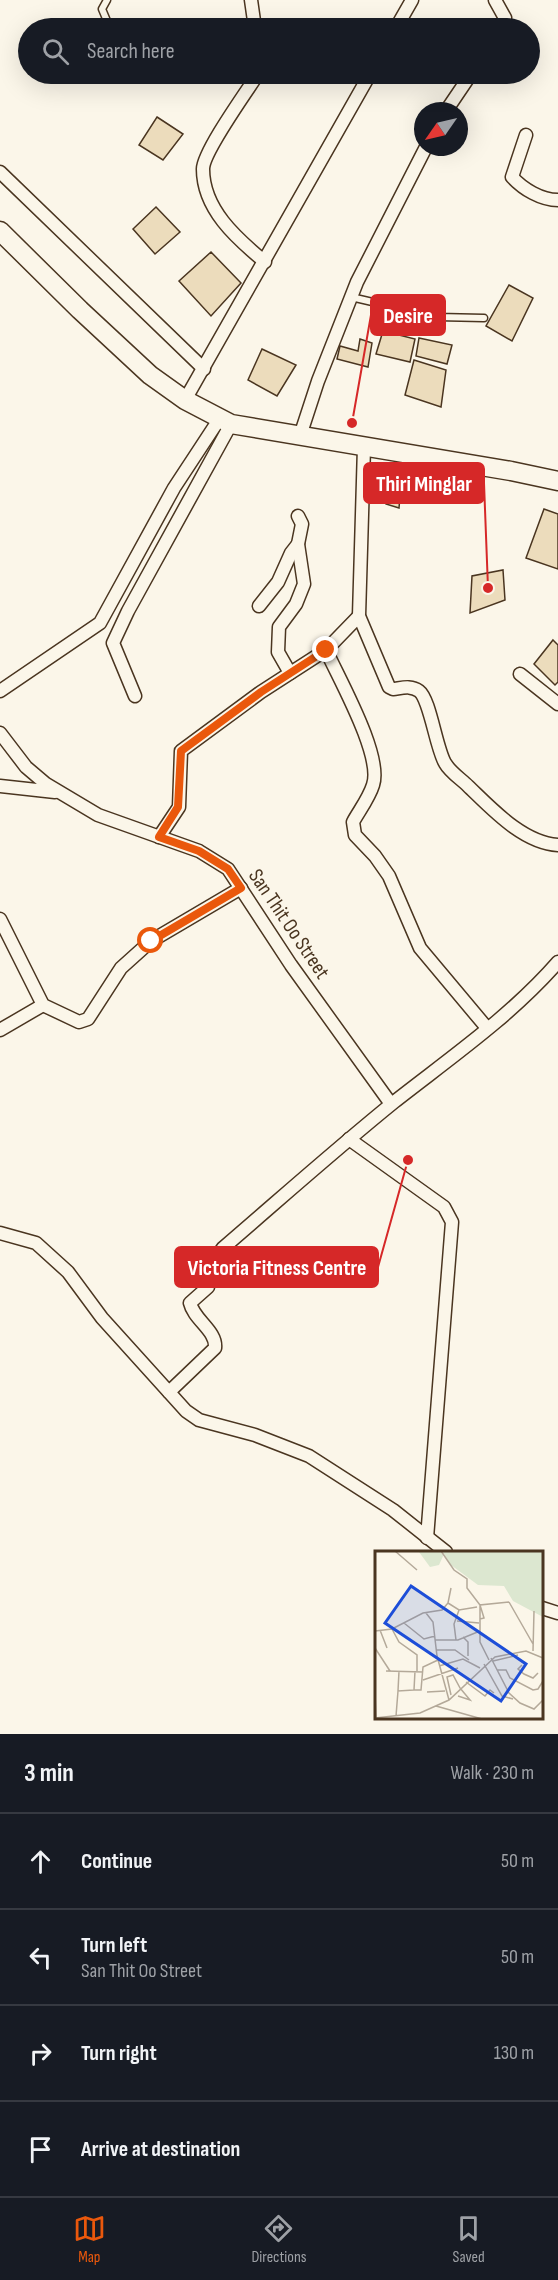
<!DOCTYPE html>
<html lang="en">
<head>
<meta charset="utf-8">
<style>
	body { margin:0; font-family:"Sofia Sans Condensed",sans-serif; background:#242831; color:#f1f3f6 }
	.compass { position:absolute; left:414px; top:102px; width:54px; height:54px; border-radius:50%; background:#171b24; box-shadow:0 6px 24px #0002; rotate:236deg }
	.stop { position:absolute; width:18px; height:18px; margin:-14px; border:4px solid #ea580c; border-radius:50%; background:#fff }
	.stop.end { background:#ea580c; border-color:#fff; box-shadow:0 2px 6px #0008 }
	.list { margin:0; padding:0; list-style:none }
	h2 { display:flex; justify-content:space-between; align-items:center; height:78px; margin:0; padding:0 24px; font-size:26px }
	h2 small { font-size:20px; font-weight:400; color:#9ea1a6 }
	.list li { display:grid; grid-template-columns:39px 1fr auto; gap:18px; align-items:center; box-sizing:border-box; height:96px; padding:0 24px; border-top:2px solid #363941 }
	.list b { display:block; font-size:22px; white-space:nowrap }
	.list p { margin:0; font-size:20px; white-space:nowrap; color:#9ea1a6 }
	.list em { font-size:20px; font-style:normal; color:#9ea1a6 }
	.icon { flex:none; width:33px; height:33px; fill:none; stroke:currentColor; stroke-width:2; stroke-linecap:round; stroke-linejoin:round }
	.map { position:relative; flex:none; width:558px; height:1734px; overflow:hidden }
	.search { position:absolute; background:#171b24; box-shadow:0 6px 24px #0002; left:18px; right:18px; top:18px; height:66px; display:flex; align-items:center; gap:15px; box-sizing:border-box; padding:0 21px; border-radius:33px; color:#9ea1a6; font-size:22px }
	.sheet { height:462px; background:#171b24 }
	nav { display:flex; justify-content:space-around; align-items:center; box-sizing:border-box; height:84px; border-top:2px solid #363941; background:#171b24; font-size:16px; color:#9ea1a6 }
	nav a { display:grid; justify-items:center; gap:3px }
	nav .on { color:#ea580c }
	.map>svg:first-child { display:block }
	.building { fill:#ecdcbc; stroke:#4a3520; stroke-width:1.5 }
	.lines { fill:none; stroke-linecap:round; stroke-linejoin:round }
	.lane-casing { stroke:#4a3520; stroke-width:9 }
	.street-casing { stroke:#4a3520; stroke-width:15 }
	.secondary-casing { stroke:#4a3520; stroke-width:21 }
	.lane { stroke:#fbf6e9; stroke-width:6 }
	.street { stroke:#fbf6e9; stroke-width:12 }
	.secondary { stroke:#fbf6e9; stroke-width:18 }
	.route { stroke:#ea580c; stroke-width:8 }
	.labels { text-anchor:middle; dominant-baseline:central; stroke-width:4.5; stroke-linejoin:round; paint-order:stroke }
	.street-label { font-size:21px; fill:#4a3520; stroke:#fbf6e9 }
	.inset-road { fill:none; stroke:#b4a999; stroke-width:1.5 }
	.view { fill:#1d4ed8; fill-opacity:0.15; stroke:#1d4ed8; stroke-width:3 }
	.inset-edge { fill:none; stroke:#4a3520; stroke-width:3 }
	.leader { fill:none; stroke:#d62828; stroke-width:2 }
	.callout-dot { fill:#d62828; stroke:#fbf6e9; stroke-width:2 }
	.callout { fill:#d62828; stroke:#d62828; stroke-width:2 }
	.callout-label { font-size:22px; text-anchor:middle; font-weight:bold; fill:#fff }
</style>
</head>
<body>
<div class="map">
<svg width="558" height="1734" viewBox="0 0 558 1734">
	<rect width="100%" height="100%" fill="#fbf6e9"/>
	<g class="building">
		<polygon points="157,117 183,134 163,160 139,145"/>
		<polygon points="156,207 180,232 155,254 133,229"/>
		<polygon points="211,252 241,283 211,316 179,281"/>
		<polygon points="509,285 533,298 512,341 486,326"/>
		<polygon points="383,331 415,339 410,362 376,354"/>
		<polygon points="419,338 452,345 447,364 416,356"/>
		<polygon points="360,339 372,343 368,367 337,359 340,346 358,351"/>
		<polygon points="262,349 296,365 277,396 248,380"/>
		<polygon points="414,360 446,370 441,407 405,395"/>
		<polygon points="401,484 399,508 386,504 389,486"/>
		<polygon points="544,509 558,514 558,569 526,558"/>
		<polygon points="503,570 505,600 470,613 472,576"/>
		<polygon points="553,640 558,645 558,682 555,685 534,664"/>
	</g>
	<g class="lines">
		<g class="lane-casing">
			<g id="lane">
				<polyline points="107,0 102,9 110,28"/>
				<polyline points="351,297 437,317 484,318"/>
			</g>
		</g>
		<g class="street-casing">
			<g id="street">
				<polyline points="251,0 255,28"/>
				<polyline points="495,0 505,18 500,28"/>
				<polyline points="396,28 412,0"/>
				<path d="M258,74C247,91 203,152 203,169C203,209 236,238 265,262"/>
				<polyline points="446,111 471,74"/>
				<path d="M526,135L512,177C523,189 541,200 558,200"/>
				<polyline points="0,172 204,369"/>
				<polyline points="185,400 370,74"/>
				<polyline points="300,436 318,381 357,282 426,147"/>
				<path d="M364,447L359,616L389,687L393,689C402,688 411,685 419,691C430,699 436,748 445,763C450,772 461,779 468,786C492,809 523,843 558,845"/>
				<polyline points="259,606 278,582 291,553 298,544"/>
				<path d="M359,616L326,650C339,679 383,756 373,785C369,798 359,811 353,822L355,835L375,856L389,876L420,948L487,1028"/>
				<polyline points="290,673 278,652 279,627 296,604 304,584 298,544 302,524 298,516"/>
				<polyline points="520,674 558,704"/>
				<polyline points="0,691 100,623 174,488 220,418"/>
				<polyline points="135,696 113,643 128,611 231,424"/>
				<polyline points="0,733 26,767 46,784 98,815 199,851 228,869 291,965 391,1104"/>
				<polyline points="0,786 55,792"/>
				<polyline points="159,837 179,807 181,751 261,692 326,650"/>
				<polyline points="0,919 43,1005 79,1022 88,1019 121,968 151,941 241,888"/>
				<polyline points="0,1030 43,1005"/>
				<polyline points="349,1139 444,1207 452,1222 427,1538"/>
				<polyline points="0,1233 36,1243 68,1272 102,1318 186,1411 199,1420 255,1435 309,1456 393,1510 446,1552"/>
				<path d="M169,1392L215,1348C217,1331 194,1320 190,1303L208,1287L210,1266L223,1248C280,1199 336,1149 394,1102C450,1058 511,1016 558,962"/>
				<polyline points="542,1608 558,1613"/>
			</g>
		</g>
		<g class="secondary-casing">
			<polyline id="secondary" points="0,231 80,310 150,375 185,400 231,424 511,471 558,481"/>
		</g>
		<use href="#lane" class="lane"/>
		<use href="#street" class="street"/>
		<use href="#secondary" class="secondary"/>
	</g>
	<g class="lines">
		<polyline class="route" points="151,941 241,888 228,869 199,851 159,837 178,807 181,751 261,692 326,650"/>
	</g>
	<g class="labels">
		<g class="street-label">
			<text transform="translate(289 924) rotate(56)">San Thit Oo Street</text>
		</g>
	</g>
	<g transform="translate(375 1551)">
		<rect width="168" height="168" fill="#fbf6e9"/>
		<path d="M168,0V66L138,50L129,35L103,34L76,14L69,3L64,14L55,16L44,1Z" fill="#dce7d0"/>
		<path class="inset-road" d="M20,0L42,19M66,0L79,19L92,28V37L105,54V91L114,109M134,51L158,93M73,52L84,59L102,56M51,62L58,71L62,105L74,149M105,68L109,67L105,54L134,51M82,70L104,72M29,72L49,88L60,85M17,78L24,91L42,104V120M5,79L12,97M0,80L17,78L48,62L67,59L73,52L76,37M88,86L93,91V105M60,89H83L105,80M81,89L79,73L84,59M0,97L15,120M61,99H80L94,109M158,100L159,60M116,107L134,142L145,152L159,158L168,149M118,110L143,104M109,113L127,145L138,148M147,114L143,118L149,123L158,127L163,122M64,115L88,108L105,117M122,119H131L135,127L158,139L163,138L168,130M11,120L48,121M24,120L23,140L39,139M40,120L39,139H46L48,116L63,109M48,129L83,117M91,131L110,145L115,139L119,142M52,141L70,140M0,142L1,167M76,144L72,126L78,124L85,137M83,145L95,149L85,137M61,155L107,168M21,165L23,140M0,167L45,162L74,149L120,106L151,100L168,107"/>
		<path class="view" d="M36,35L151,113L126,150L10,72Z"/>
		<rect width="168" height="168" class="inset-edge"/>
	</g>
	<path class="leader" d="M352 423L371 315M488 588L484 483M408 1160L378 1267"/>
	<g class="callout-dot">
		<circle cx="352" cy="423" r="6"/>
		<circle cx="488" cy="588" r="6"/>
		<circle cx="408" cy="1160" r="6"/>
	</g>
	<g class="callout">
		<rect x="371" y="295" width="74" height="40" rx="6"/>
		<rect x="364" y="463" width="120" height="40" rx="6"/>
		<rect x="175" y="1247" width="203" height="40" rx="6"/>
	</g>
	<g class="callout-label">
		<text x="408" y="323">Desire</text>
		<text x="424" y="491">Thiri Minglar</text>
		<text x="277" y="1275">Victoria Fitness Centre</text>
	</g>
</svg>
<svg class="compass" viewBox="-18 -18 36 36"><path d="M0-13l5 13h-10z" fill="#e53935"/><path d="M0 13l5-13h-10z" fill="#9ea1a6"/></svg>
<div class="stop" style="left:151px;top:941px"></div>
<div class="stop end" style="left:326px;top:650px"></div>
<div class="search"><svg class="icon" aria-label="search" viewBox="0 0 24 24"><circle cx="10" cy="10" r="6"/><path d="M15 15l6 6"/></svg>Search here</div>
</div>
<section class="sheet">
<h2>3 min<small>Walk · 230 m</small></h2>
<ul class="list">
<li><svg class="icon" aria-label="ahead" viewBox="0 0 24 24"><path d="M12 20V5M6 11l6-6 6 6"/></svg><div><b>Continue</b></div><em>50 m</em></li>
<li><svg class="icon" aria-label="left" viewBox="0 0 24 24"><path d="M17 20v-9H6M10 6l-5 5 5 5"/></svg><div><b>Turn left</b><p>San Thit Oo Street</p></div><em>50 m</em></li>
<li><svg class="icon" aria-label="right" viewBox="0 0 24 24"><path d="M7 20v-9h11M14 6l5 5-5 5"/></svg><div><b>Turn right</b></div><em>130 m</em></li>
<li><svg class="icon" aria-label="arrive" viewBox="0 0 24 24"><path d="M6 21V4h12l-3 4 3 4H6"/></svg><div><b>Arrive at destination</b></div></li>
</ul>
</section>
<nav>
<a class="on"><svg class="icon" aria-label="map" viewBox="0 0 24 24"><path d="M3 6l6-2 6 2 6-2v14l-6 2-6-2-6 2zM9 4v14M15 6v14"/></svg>Map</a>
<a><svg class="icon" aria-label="directions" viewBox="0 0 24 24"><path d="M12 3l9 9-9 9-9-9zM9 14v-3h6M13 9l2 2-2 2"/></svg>Directions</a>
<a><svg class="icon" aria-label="saved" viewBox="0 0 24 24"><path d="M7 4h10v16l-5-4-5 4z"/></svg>Saved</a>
</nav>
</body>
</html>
